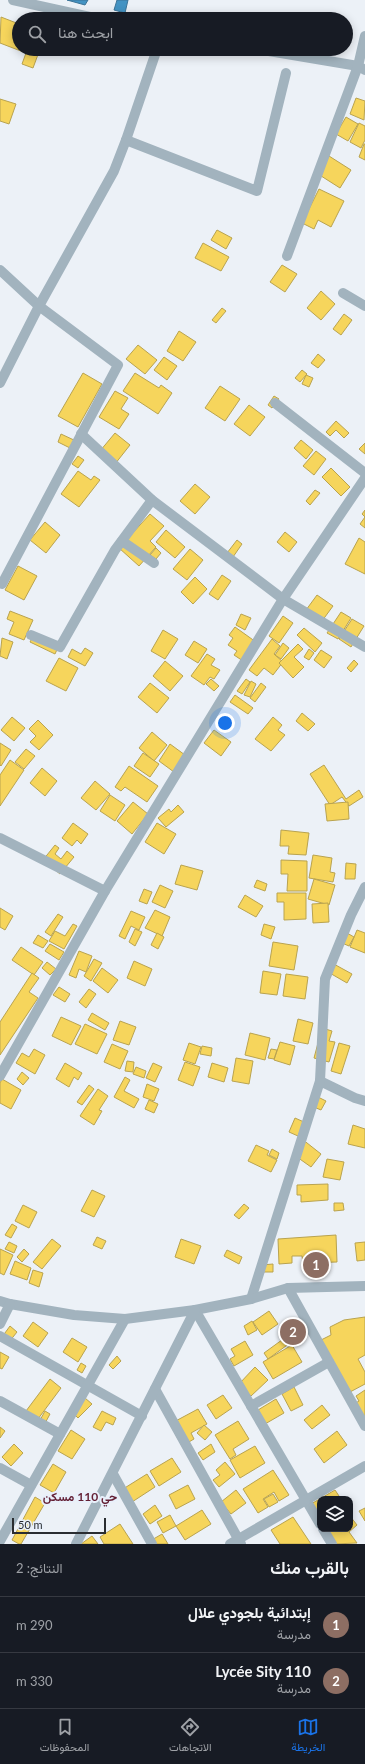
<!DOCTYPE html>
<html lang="ar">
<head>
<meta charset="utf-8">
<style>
	body { margin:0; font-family:Lato,Vazirmatn,sans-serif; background:#20242c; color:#f1f3f6; direction:rtl }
	.controls { position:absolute; right:12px; bottom:12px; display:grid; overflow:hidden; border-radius:8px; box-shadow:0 2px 10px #0003 }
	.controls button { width:36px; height:36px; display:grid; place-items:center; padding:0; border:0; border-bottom:1px solid #363941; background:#171b24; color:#f1f3f6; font:20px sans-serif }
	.scale { position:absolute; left:12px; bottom:10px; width:94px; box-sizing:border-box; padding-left:4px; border:2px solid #2a2d31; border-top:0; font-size:11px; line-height:14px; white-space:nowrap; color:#2a2d31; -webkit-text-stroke:3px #e8f0fb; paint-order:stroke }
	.you { position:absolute; left:225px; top:723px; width:14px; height:14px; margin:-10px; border:3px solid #fff; border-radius:50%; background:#1a73e8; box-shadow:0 0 0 6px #1a73e833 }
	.badge { display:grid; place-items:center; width:26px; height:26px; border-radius:50%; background:#1a73e8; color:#fff; font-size:13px; font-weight:700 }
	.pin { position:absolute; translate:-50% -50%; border:2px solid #fff; box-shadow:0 1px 4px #0006 }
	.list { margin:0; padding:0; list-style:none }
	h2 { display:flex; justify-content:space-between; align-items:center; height:52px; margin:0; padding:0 16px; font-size:17px }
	h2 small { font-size:13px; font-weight:400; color:#9ea1a6 }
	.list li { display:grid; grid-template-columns:26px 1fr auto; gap:12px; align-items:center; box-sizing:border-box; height:56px; padding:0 16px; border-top:1px solid #363941 }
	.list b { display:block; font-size:15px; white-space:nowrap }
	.list p { margin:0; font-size:13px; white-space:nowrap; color:#9ea1a6 }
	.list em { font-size:13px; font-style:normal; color:#9ea1a6 }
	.icon { flex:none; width:22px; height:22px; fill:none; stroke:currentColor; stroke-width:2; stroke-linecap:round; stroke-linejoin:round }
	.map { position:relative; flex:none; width:365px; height:1544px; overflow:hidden; direction:ltr }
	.search { position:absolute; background:#171b24; box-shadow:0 2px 10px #0003; left:12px; right:12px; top:12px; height:44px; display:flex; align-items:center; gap:10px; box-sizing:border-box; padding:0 14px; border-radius:22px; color:#9ea1a6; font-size:15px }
	.sheet { height:164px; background:#171b24 }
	nav { display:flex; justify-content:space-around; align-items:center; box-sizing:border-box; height:56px; border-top:1px solid #363941; background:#171b24; font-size:11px; color:#9ea1a6 }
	nav a { display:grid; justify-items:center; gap:2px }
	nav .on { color:#1a73e8 }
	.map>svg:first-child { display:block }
	.homes { fill:#f6d55c; stroke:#b9a34f }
	.schools { fill:#4393c3; stroke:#3c7497 }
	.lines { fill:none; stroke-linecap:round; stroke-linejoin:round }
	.minor { stroke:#a2b3be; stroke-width:10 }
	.labels { text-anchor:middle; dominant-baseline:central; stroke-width:4; stroke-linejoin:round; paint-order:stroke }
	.neighbourhood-label { font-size:12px; font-weight:bold; fill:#631f34; stroke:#e8f0fb }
</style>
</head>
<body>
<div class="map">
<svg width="365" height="1544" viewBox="0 0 365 1544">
	<rect width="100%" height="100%" fill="#ecf1f7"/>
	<g class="homes">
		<polygon points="1,17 19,24 19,49 40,49 33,68 22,64 26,53 0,43"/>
		<polygon points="356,98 365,101 364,120 350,114"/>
		<polygon points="0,99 16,104 9,124 0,121"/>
		<polygon points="346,117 358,124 348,141 336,134"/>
		<polygon points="359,123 365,126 365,140 361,148 350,142"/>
		<polygon points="364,144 365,144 365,160 359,157"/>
		<polygon points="329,156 351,170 340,188 318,174"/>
		<polygon points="319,189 344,201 331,227 318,220 314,229 302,223"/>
		<polygon points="217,230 232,238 226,249 211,240"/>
		<polygon points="203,243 229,257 221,271 195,258"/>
		<polygon points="282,265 297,274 285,292 270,282"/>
		<polygon points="321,291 335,304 321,320 307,308"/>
		<polygon points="222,308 226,311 216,323 212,320"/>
		<polygon points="344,314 352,320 341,335 333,329"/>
		<polygon points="179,331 196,342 183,361 167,351"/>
		<polygon points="138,345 157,360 145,374 126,359"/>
		<polygon points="318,354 325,360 318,368 311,363"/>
		<polygon points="164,357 177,366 167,380 154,370"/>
		<polygon points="302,370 307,374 300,382 295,378"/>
		<polygon points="83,373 102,384 78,427 58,416"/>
		<polygon points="135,373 159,388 161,385 172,393 158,414 123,391"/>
		<polygon points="306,375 313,378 309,387 302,384"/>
		<polygon points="220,386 240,399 225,421 205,408"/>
		<polygon points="115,391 128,398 121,409 129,414 119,429 99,417"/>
		<polygon points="274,396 279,399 272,408 268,405"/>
		<polygon points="249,405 265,417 250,436 234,424"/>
		<polygon points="336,421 349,433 344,438 336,430 330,436 326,432"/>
		<polygon points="115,433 130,445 115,464 100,451"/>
		<polygon points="61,434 76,441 72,449 58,442"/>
		<polygon points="301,440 313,450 306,459 294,448"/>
		<polygon points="365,443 365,454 359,449"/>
		<polygon points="316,451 326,459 314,475 303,466"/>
		<polygon points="78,456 84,460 78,468 72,464"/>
		<polygon points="331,468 350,487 341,496 322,477"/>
		<polygon points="78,471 91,480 94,476 100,480 79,507 61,494"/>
		<polygon points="195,484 210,497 195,514 180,501"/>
		<polygon points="315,490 320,493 310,505 306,501"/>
		<polygon points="365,510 365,528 360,524 365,517 362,514"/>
		<polygon points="150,514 164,526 150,541 156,547 139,566 119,548"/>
		<polygon points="45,522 60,535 46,553 30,540"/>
		<polygon points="166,530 185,547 175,558 156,542"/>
		<polygon points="285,532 297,542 289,552 277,542"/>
		<polygon points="359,538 365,542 365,574 345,564"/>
		<polygon points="237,540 242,544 233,557 227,553"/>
		<polygon points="156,548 161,553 156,559 150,555"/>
		<polygon points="190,549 203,560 187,580 173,569"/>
		<polygon points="18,566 37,576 24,600 5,590"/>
		<polygon points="222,575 231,581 218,600 209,594"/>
		<polygon points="195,577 207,589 193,604 181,592"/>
		<polygon points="317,595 333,606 322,621 306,610"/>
		<polygon points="10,611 33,620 24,640 9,634 14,622 7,619"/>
		<polygon points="341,612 351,618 338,639 327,633"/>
		<polygon points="241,614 251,618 245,630 236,625"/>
		<polygon points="283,616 293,623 279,643 269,636"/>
		<polygon points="352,619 364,626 351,647 339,639"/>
		<polygon points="235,627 256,642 243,661 234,655 237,651 228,645 233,638 229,635"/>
		<polygon points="304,628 322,643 315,652 297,635"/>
		<polygon points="163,630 178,639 165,659 151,651"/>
		<polygon points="35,633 60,643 55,654 30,642"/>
		<polygon points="2,638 13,642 7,659 0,656"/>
		<polygon points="272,639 280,646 274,654 283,662 273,675 264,668 257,676 249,670"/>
		<polygon points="194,641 207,649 198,663 185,655"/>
		<polygon points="283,643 289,648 281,659 275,655"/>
		<polygon points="298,644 303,649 294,657 304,667 293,678 279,663"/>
		<polygon points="85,648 93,653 85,666 68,657 72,649 81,654"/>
		<polygon points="309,649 314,653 309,660 304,657"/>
		<polygon points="321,650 332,657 324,668 314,660"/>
		<polygon points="207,654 215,659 211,665 220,670 214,679 210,677 204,685 191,676"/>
		<polygon points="59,658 78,668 66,691 46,681"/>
		<polygon points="354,660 358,664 351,672 347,668"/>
		<polygon points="165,661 183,676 170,691 153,676"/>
		<polygon points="211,679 219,686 214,691 206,684"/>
		<polygon points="246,679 250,682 242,694 237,691"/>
		<polygon points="251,681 256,684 250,697 244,695"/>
		<polygon points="150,683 169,698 157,713 138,697"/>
		<polygon points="261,683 266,687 255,702 250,698"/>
		<polygon points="235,695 253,708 248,714 230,702"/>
		<polygon points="302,713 315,724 308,731 296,721"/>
		<polygon points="12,717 25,728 14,741 1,730"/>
		<polygon points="273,717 282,725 278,730 285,735 271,751 255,739"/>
		<polygon points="38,720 53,735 39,750 30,742 36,736 29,729"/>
		<polygon points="214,730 231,742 221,756 204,743"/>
		<polygon points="152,732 167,745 154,761 139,748"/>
		<polygon points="0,743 11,750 1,766 0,765"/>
		<polygon points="170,744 185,755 174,772 159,761"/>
		<polygon points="26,749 35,756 24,769 15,762"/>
		<polygon points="143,753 159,764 150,777 134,766"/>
		<polygon points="10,760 24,770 0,806 0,775"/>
		<polygon points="324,765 346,799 359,790 363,797 349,806 342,797 330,805 310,774"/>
		<polygon points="129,766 158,786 147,802 125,787 121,791 115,787"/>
		<polygon points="42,768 57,781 45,796 30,783"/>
		<polygon points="95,781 110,794 96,810 81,798"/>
		<polygon points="110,795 125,805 115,821 100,811"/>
		<polygon points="133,802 148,814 132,834 117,821"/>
		<polygon points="348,802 349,819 327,821 325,804"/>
		<polygon points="178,805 184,812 166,827 158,818 169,809 171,812"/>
		<polygon points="73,823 88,834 81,844 77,840 72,846 62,838"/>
		<polygon points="157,823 176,834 164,854 145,842"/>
		<polygon points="281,830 309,833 306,855 288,854 289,846 280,846"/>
		<polygon points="55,845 59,848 55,854 61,859 67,851 74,857 60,874 43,860"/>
		<polygon points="313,855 332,858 330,872 335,873 333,882 309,878"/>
		<polygon points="281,860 307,861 307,891 287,891 288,874 281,874"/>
		<polygon points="346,863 356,864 355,879 345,879"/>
		<polygon points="181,865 203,871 197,890 175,884"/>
		<polygon points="314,879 335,885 329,905 308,899"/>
		<polygon points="257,880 267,884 265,891 254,887"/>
		<polygon points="160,885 173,891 165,908 152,902"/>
		<polygon points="144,889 152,892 147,904 139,901"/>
		<polygon points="277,893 306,893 306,919 284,920 284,902 277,902"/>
		<polygon points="245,895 263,906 256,917 238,907"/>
		<polygon points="328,903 329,922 313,923 312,904"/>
		<polygon points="0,908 13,916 5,930 0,927"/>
		<polygon points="155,910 170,917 162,936 145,928"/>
		<polygon points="131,911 145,917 139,930 131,926 125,939 119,936"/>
		<polygon points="58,914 63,917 51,936 45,932"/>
		<polygon points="73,924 77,926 64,949 49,941 55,931 65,936"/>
		<polygon points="264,924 275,927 271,939 261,935"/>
		<polygon points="135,929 142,932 135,946 129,942"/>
		<polygon points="357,930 365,933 365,953 350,947"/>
		<polygon points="157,933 164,937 158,949 151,945"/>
		<polygon points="347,933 354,937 349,946 342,943"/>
		<polygon points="38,935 48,941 43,948 33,943"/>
		<polygon points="273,942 298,946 294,970 269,966"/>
		<polygon points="50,944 64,952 59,960 45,951"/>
		<polygon points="21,947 43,962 34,975 12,960"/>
		<polygon points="79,951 92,956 86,972 79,969 76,978 69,975"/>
		<polygon points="94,959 102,963 91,981 84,976"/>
		<polygon points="134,961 152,969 145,986 127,978"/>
		<polygon points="47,962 56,969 50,975 42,968"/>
		<polygon points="332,963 352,974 347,983 328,972"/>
		<polygon points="102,968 118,980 108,993 93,981"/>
		<polygon points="263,971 281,974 277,995 260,993"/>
		<polygon points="32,973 39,978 29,992 38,998 0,1055 0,1022"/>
		<polygon points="286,974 308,977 305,999 283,996"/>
		<polygon points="59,987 70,994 65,1002 53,995"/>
		<polygon points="89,989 96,994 86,1008 79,1002"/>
		<polygon points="92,1013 109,1023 105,1030 88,1020"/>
		<polygon points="61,1017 81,1026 71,1045 52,1036"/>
		<polygon points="298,1019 313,1023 308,1044 293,1041"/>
		<polygon points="120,1021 136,1027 129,1045 113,1040"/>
		<polygon points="85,1024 107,1034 97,1054 75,1044"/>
		<polygon points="322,1028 332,1031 329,1041 335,1042 329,1062 314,1058"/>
		<polygon points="250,1033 270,1038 265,1060 245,1055"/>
		<polygon points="280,1042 295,1046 290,1065 274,1060"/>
		<polygon points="189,1043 201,1047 195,1064 183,1060"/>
		<polygon points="339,1043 350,1046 341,1074 331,1071"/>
		<polygon points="112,1044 128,1051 120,1069 104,1062"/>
		<polygon points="202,1046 212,1048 211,1056 200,1054"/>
		<polygon points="34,1049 45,1055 35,1074 16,1063 22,1053 29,1057"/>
		<polygon points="271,1049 277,1050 274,1059 268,1058"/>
		<polygon points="236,1058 253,1061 249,1084 232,1081"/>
		<polygon points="127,1061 134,1062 133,1072 125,1071"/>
		<polygon points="185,1062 200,1067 193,1086 178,1080"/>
		<polygon points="65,1063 82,1073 78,1080 74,1077 69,1087 56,1079"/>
		<polygon points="153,1063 162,1067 155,1082 146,1078"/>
		<polygon points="212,1063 228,1068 224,1082 208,1077"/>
		<polygon points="136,1067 146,1071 144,1078 133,1074"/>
		<polygon points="22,1072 29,1078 23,1085 17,1079"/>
		<polygon points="125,1077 130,1080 124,1091 139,1099 134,1108 114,1097"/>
		<polygon points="2,1079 21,1090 11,1109 0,1103 0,1083"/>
		<polygon points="147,1084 159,1089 154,1101 143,1097"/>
		<polygon points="89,1085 94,1089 82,1105 77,1102"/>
		<polygon points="98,1089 108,1096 99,1110 102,1111 94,1125 80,1116"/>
		<polygon points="314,1095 326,1101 321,1110 309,1105"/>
		<polygon points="149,1100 158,1104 154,1113 145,1109"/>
		<polygon points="295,1118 304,1122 298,1136 289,1132"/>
		<polygon points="353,1125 365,1129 365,1148 348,1144"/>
		<polygon points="302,1139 321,1154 311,1167 297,1157"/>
		<polygon points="256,1145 269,1151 267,1155 277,1160 271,1172 248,1161"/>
		<polygon points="272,1149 279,1153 277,1159 269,1155"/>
		<polygon points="327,1159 344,1162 340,1180 323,1177"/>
		<polygon points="328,1184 328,1200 301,1202 301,1195 297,1195 297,1185"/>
		<polygon points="92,1190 105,1196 94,1217 81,1211"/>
		<polygon points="334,1203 343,1203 344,1210 334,1211"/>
		<polygon points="244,1204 249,1208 239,1219 234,1215"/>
		<polygon points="23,1205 37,1212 29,1228 15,1221"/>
		<polygon points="12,1224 17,1227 11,1238 5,1235"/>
		<polygon points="336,1235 337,1262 303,1263 302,1256 292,1256 292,1263 279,1264 278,1239"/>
		<polygon points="97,1237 106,1241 102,1249 93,1245"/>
		<polygon points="52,1239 61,1246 42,1269 33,1262"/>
		<polygon points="181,1239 201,1246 194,1264 175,1257"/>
		<polygon points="9,1242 17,1246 14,1253 5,1249"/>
		<polygon points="365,1242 365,1260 357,1261 355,1243"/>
		<polygon points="0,1249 13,1255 4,1275 0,1273"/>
		<polygon points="24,1249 29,1254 22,1262 17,1257"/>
		<polygon points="227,1250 242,1257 239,1264 224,1256"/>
		<polygon points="15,1261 31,1268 27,1280 10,1274"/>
		<polygon points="273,1264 273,1272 263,1272 262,1265"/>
		<polygon points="33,1270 43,1273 39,1287 29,1283"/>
		<polygon points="269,1311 278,1324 262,1335 253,1322"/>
		<polygon points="365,1317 365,1355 358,1359 365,1372 365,1384 350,1392 321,1340 331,1335 330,1327 344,1320"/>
		<polygon points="252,1321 257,1330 248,1335 244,1326"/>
		<polygon points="33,1322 48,1333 38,1347 23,1336"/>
		<polygon points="10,1326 17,1332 9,1342 2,1337"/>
		<polygon points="286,1337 290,1343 268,1359 264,1353"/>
		<polygon points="72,1338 87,1347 78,1362 63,1352"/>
		<polygon points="245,1341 253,1355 234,1366 230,1359 235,1356 231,1349"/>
		<polygon points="292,1345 302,1362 273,1379 263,1362"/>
		<polygon points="0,1352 9,1357 2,1369 0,1368"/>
		<polygon points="117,1356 121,1361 113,1369 109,1365"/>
		<polygon points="81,1363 86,1366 82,1373 77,1370"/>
		<polygon points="255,1367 268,1380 251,1396 239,1384"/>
		<polygon points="50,1379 61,1388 35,1423 23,1415"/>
		<polygon points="294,1387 303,1405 291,1411 282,1394"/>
		<polygon points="365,1390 365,1428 351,1406 359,1401 356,1396"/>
		<polygon points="223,1395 232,1408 216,1419 207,1405"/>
		<polygon points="85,1398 92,1404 78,1418 72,1412"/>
		<polygon points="276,1399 284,1413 265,1424 258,1410"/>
		<polygon points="322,1405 330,1415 312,1429 304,1420"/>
		<polygon points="198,1409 207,1424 191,1433 194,1439 182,1446 170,1424"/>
		<polygon points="45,1411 50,1414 43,1427 38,1424"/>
		<polygon points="102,1411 116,1418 113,1425 106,1422 101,1431 93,1427"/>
		<polygon points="238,1421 249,1439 233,1449 236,1455 230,1459 215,1435"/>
		<polygon points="204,1425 212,1432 205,1440 197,1433"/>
		<polygon points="0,1427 5,1431 0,1438"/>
		<polygon points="71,1430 85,1439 72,1459 58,1451"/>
		<polygon points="337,1431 347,1445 324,1463 314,1449"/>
		<polygon points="14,1444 23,1453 11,1466 2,1457"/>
		<polygon points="211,1444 215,1452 203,1460 198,1453"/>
		<polygon points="255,1446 265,1463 240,1478 230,1460"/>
		<polygon points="172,1458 181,1472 159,1486 150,1471"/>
		<polygon points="225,1462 235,1474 219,1487 213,1480 220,1475 216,1470"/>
		<polygon points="53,1464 66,1472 54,1493 40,1485"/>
		<polygon points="273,1470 289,1495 279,1501 274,1492 263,1499 268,1507 258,1513 243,1489"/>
		<polygon points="147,1474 155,1487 132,1502 123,1489"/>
		<polygon points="188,1485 195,1499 176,1509 169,1495"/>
		<polygon points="236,1490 246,1503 231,1514 221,1502"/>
		<polygon points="335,1490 341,1499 320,1499 320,1518 311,1504"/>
		<polygon points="273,1494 278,1502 269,1507 264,1499"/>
		<polygon points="35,1497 45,1503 21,1544 19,1544 12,1540"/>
		<polygon points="155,1505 162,1516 150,1524 143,1514"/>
		<polygon points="365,1508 365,1521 359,1511"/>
		<polygon points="202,1510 211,1524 185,1540 176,1526"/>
		<polygon points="170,1515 176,1526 163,1533 157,1522"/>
		<polygon points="350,1516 357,1525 349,1532 357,1543 334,1544 326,1533 331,1529 350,1529"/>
		<polygon points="293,1517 311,1544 280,1544 271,1530"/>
		<polygon points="120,1524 133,1544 104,1544 100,1537"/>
		<polygon points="162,1534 168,1544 152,1544 150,1541"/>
		<polygon points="92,1536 98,1544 81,1544"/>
	</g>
	<g class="schools">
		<polygon points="67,0 88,0 85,5"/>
		<polygon points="117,0 128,0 125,13 114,10"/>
	</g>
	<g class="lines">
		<g class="minor">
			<polyline points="13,0 99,19"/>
			<polyline points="257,49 358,66 365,70"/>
			<polyline points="126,140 257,191 286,73"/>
			<polyline points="287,256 358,66 365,36"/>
			<polyline points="0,270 39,306 118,365 2,584"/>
			<polyline points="343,293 365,306"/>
			<polyline points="0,383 39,306 114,171 126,140 157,49"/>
			<polyline points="275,403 365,473"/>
			<polyline points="81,434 152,500 283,599 365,647"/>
			<polyline points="122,541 154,563"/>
			<polyline points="31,635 60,647 115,550 152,500"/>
			<polyline points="0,838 105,891"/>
			<polyline points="0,1076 105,891 283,599 365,478"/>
			<polyline points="320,1081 355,1098 365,1101"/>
			<polyline points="288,1288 365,1426"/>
			<polyline points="251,1299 320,1081 325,979 351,915 365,887"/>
			<polyline points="0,1301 10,1304 74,1315 125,1319 195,1310 251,1299 288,1288 365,1286"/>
			<polyline points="195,1310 320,1524"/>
			<polyline points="0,1324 10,1304"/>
			<polyline points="0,1336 142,1416"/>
			<polyline points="155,1389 241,1544"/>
			<polyline points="0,1401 60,1434"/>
			<polyline points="251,1406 329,1362"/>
			<polyline points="0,1468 31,1485"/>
			<polyline points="113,1474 152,1544"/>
			<polyline points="323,1529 332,1544"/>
			<polyline points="0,1541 125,1319"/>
			<polyline points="76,1544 195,1310"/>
			<polyline points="230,1544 365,1466"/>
		</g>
	</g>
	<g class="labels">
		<g class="neighbourhood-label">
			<text x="80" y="1496">حي 110 مسكن</text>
		</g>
	</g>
</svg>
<div class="controls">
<button><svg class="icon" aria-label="layers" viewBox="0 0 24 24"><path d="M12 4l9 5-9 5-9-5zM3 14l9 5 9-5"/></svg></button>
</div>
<div class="scale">50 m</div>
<div class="you"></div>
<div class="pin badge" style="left:316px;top:1265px;background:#8d6e63">1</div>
<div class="pin badge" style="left:293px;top:1332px;background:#8d6e63">2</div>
<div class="search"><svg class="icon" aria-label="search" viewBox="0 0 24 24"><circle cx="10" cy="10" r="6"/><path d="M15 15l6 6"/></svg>ابحث هنا</div>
</div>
<section class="sheet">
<h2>بالقرب منك<small>النتائج: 2</small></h2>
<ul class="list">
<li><span class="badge" style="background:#8d6e63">1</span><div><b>إبتدائية بلجودي علال</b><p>مدرسة</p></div><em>290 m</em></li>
<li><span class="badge" style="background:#8d6e63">2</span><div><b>Lycée Sity 110</b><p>مدرسة</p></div><em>330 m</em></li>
</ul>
</section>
<nav>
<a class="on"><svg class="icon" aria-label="map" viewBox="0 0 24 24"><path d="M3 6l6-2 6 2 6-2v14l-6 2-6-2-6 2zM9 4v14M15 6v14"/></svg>الخريطة</a>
<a><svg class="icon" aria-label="directions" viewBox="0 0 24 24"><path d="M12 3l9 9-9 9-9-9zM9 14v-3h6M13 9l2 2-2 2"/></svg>الاتجاهات</a>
<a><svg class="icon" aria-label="saved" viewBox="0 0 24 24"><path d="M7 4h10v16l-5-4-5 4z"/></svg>المحفوظات</a>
</nav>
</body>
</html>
